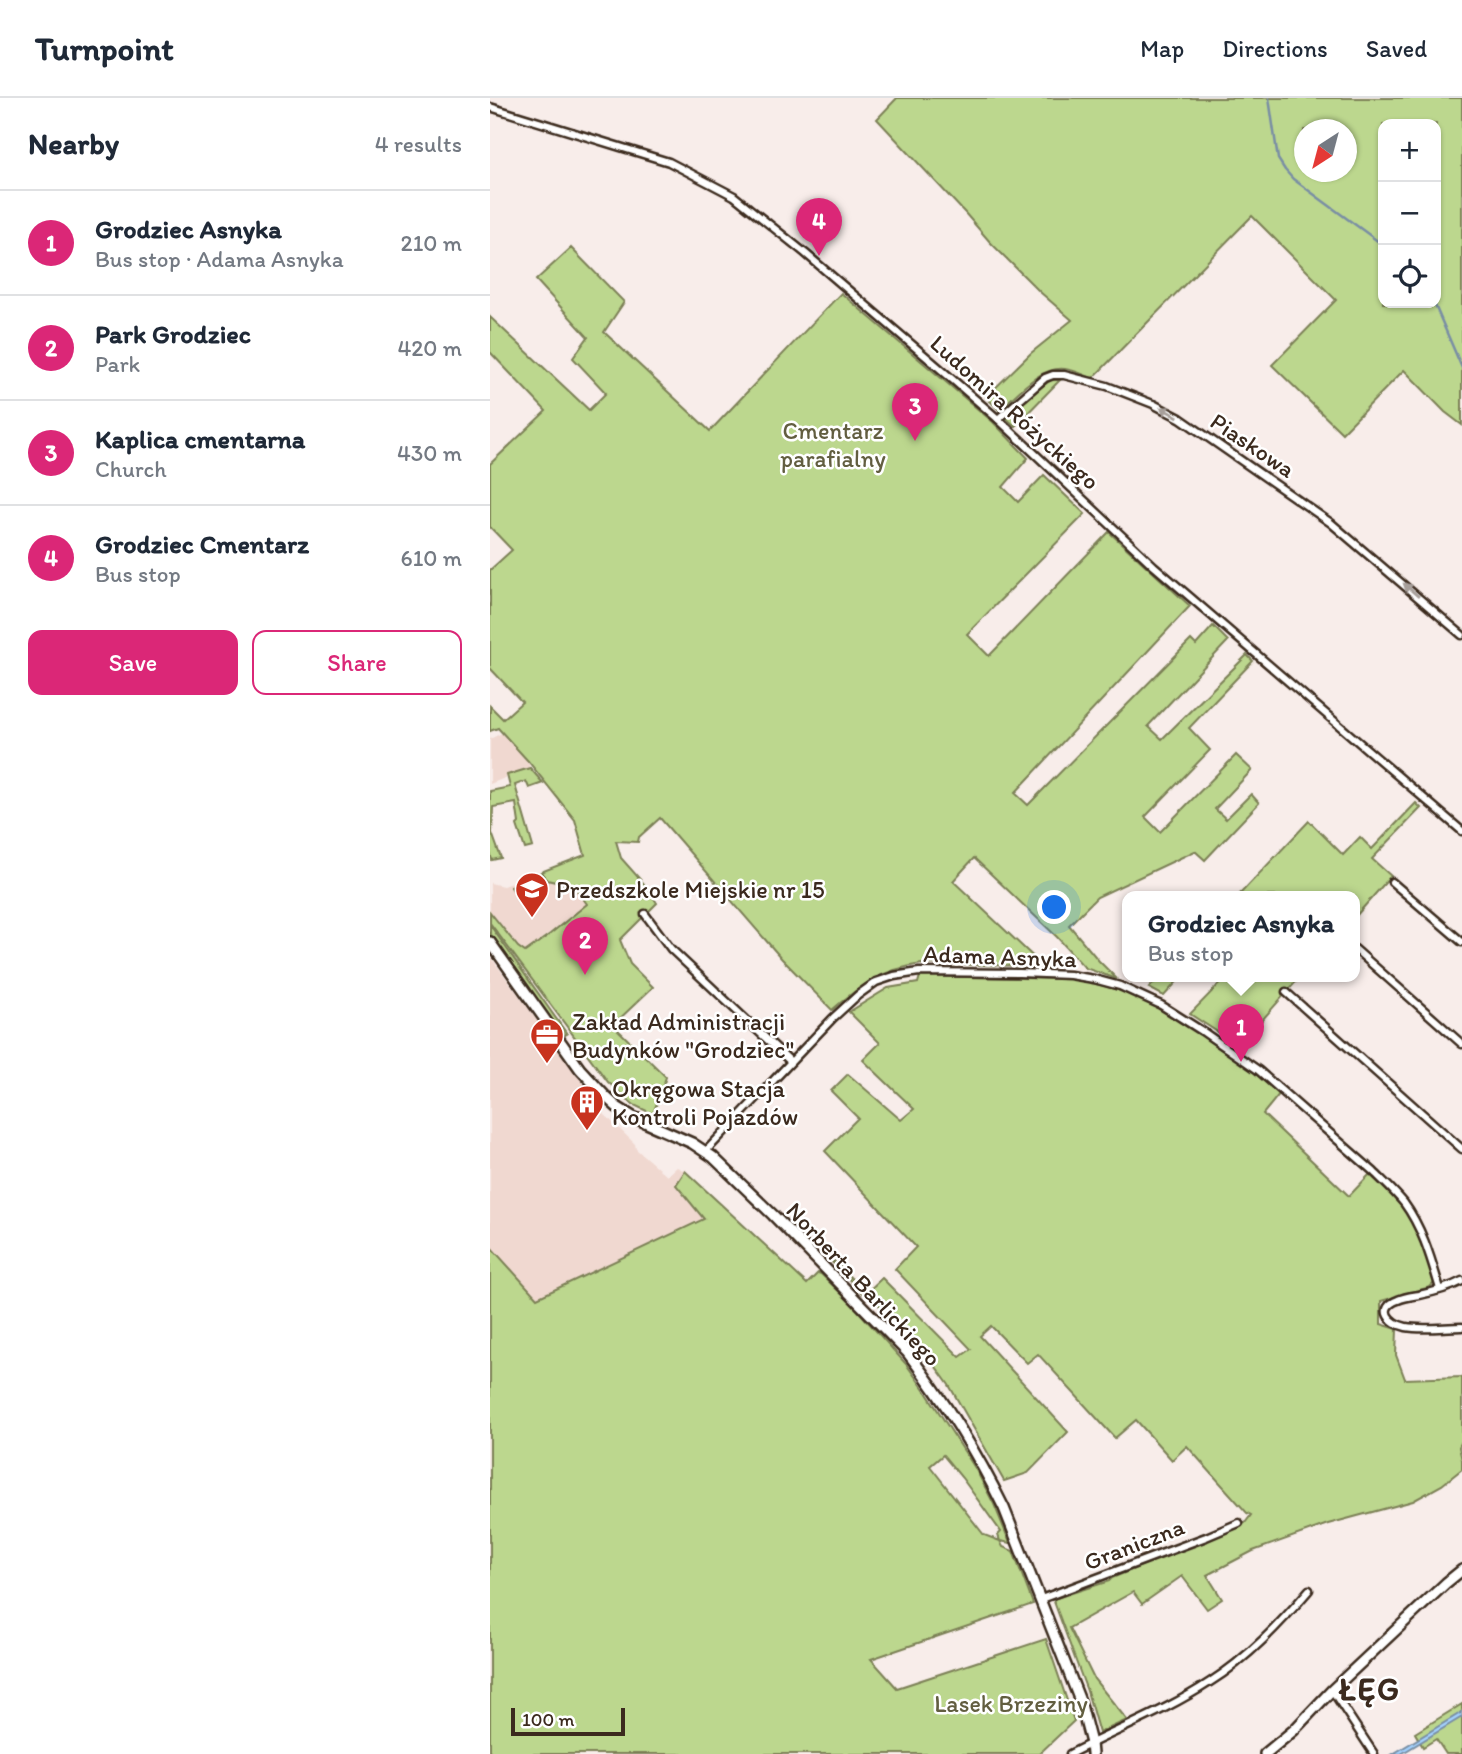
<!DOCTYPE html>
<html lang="en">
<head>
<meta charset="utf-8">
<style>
	body { margin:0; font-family:Itim,sans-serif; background:#f6f6f7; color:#1f2937 }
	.controls { position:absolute; right:21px; top:21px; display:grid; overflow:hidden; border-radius:14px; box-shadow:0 2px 5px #0004 }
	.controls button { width:63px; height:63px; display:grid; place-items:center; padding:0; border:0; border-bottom:2px solid #e0e1e3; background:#fff; color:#1f2937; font:35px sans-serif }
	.compass { position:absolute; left:804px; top:21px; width:63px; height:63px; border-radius:50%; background:#fff; box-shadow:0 2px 5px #0004; rotate:216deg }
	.scale { position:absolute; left:21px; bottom:18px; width:114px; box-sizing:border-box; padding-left:7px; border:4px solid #3b2a1e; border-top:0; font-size:19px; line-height:24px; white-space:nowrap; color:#3b2a1e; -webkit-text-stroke:5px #fff; paint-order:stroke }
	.you { position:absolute; left:565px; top:810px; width:24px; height:24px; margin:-18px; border:5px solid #fff; border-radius:50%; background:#1a73e8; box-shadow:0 0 0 10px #1a73e833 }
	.badge { display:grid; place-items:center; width:46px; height:46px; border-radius:50%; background:#db2777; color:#fff; font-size:23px; font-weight:700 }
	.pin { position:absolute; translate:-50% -58px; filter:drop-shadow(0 2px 4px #0008) }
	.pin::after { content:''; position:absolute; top:37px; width:24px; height:21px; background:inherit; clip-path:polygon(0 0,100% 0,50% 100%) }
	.popup { position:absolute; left:632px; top:793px; width:238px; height:91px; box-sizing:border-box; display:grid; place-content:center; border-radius:14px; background:#fff; filter:drop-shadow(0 2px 5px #0005); font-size:23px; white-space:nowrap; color:#747a83 }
	.popup b { font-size:26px; color:#1f2937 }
	.popup::after { content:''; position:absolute; left:50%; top:100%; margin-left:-14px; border:14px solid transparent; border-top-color:#fff }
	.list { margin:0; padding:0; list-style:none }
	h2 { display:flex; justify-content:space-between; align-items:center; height:91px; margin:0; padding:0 28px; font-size:30px }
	h2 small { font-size:23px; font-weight:400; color:#747a83 }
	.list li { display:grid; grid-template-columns:46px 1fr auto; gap:21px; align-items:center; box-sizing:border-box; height:105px; padding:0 28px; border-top:2px solid #e0e1e3 }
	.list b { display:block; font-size:26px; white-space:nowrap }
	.list p { margin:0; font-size:23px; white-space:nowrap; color:#747a83 }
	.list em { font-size:23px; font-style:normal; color:#747a83 }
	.actions { display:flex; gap:14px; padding:21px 28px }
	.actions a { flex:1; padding:16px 0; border:2px solid #db2777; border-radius:14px; text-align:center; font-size:24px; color:#db2777 }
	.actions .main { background:#db2777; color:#fff }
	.icon { flex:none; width:38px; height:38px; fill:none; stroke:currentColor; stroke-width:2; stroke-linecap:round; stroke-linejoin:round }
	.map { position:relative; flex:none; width:972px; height:1656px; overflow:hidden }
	header { display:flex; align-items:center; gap:42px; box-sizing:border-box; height:98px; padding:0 35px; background:#fff; border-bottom:2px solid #e0e1e3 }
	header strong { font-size:33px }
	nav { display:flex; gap:38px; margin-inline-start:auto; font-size:24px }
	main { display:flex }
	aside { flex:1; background:#fff }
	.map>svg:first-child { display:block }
	.built { fill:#f0d8d0 }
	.green { fill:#bcd78e; stroke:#7c8056; stroke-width:2; fill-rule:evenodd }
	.water { fill:#a3d1fe; stroke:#798ea4; stroke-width:2 }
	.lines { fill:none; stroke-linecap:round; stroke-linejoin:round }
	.stream { stroke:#798ea4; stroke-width:2.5 }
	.street-casing { stroke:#3b2a1e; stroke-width:11 }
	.secondary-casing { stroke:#3b2a1e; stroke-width:14 }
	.street { stroke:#fff; stroke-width:6 }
	.secondary { stroke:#fff; stroke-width:9 }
	.oneway { fill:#a79f9a }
	.labels { text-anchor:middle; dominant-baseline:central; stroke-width:5; stroke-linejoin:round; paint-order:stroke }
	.street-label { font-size:24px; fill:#3b2a1e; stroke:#fff }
	.park-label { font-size:24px; fill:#625e40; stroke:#fff }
	.poi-label { font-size:24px; fill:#3b2a1e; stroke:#fff; text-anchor:start }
	.district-label { font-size:32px; font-weight:bold; letter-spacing:2px; fill:#3b2a1e; stroke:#fff }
</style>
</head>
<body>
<header>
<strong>Turnpoint</strong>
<nav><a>Map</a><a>Directions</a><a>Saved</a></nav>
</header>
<main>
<aside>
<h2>Nearby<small>4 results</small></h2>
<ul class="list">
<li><span class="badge">1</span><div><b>Grodziec Asnyka</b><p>Bus stop · Adama Asnyka</p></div><em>210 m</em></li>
<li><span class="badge">2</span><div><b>Park Grodziec</b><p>Park</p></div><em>420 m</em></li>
<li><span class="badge">3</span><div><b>Kaplica cmentarna</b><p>Church</p></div><em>430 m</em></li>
<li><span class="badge">4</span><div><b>Grodziec Cmentarz</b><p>Bus stop</p></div><em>610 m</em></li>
</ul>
<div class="actions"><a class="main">Save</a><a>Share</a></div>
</aside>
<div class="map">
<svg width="972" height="1656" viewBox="0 0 972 1656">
	<rect width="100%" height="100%" fill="#f8edea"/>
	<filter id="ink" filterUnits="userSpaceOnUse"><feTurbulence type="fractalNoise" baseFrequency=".0143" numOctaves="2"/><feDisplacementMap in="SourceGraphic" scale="14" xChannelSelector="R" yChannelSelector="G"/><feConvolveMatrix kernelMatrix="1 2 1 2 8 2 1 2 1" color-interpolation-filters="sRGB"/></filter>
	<g filter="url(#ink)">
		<g class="built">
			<polygon points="12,635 38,663 40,670 0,686 0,641"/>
			<polygon points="51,774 57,782 84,788 97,806 35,854 28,849 0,814 0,785 13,788"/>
			<polygon points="0,858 88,978 111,1013 145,1046 146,1051 177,1078 187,1069 195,1073 186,1087 214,1121 47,1200 0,1148"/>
		</g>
		<g class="green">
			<path d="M407,0H972V327L955,314L914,272L852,335L783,268L782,267L846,202L762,118L603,280C594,277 584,272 575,271C549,268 527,297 509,312L496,299L541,255L582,222L550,194L500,144L475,115L387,21ZM946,26V205H893V26ZM814,32H856V74H814Z"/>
			<path d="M81,150L134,204L114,234L220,333L351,195L503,324L538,360L513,389L528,404L554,377L595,416L477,536L499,558L619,434L700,508L525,695L538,707L701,542L706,547L723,528L738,543L658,628L672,641L757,557L763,563L699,630L720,652L655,719L670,734L746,657L762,672L725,711L736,721L761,696L769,705L715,762L705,753L607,799L579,827L609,863L627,881L595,870L567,839L484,760L463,783L552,867L543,868L432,866C393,871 372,886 342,912L292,861L170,720L149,739L148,744L126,743L131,760L156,788L167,805L130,842L140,866L163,889L123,927L176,979L163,1016L144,1007L118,984L0,825V814L28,849L35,854L60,836L97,806L84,788L57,782L51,774L95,757L85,722L38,663L8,630L0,633V608L13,621L32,604L0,570V472L22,452L0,429V366L56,313L0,254V219L99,312L116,295L83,260L98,239L46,182Z"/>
			<polygon points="561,282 570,282 525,328 516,320 518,316 539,298"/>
			<polygon points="40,670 53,685 39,690 36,683 25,687 43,749 35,751 27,727 29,725 26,705 3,709 2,735 11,760 2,762 0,755 0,693 20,689 17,677"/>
			<polygon points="926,705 931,710 882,761 901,778 865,819 865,798 748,798 819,723 853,757 870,739 882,751"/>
			<polygon points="42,781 53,783 54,786 39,797 23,792 21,789"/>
			<polygon points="0,827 77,936 75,937 65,926 3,839 0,836"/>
			<path d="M430,878L579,881C602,884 625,890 646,899C694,920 751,961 790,995L773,1016L859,1098L881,1075C889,1083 898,1090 905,1099C926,1124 936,1154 944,1185L940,1189L891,1203V1226L907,1231L906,1257L915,1281L972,1279V1343L969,1349L972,1362V1371L952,1387L923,1403L838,1426L763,1453L717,1477L732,1501L717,1511L692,1478L652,1506L643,1494L579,1530L604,1581L637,1622L609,1635L597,1593L563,1501L619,1483L622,1480L755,1425L761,1417L757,1415L697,1348L682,1362L646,1322L625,1340L548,1256L537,1265L501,1228L490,1238L578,1334L538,1375L514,1383L459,1287L433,1251L378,1196L374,1197L342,1164L344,1163L376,1195L392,1180L470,1259L481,1251L405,1171L426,1149L335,1053L368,1020L341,993L358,976L411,1022L424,1011L373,962L390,945L359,914L398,890L428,885Z"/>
			<polygon points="671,878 692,878 674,898 659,890"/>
			<polygon points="737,878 811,878 749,948 700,916"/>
			<path d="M195,1073L317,1186L328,1175L331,1176L360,1204L416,1266L434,1291L485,1370L504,1406L520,1445L510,1443L513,1449L523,1453L543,1506L381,1561L407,1590L556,1541L584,1623L549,1656H0V1148L47,1200L214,1121L186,1087ZM453,1357L472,1380L511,1434L508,1437L510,1443L494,1437L440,1368Z"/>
			<polygon points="972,1606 972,1656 956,1656 946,1641 933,1649 925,1635"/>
		</g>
		<polygon class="water" points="972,1614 972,1619 911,1656 903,1656"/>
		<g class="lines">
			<g class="stream">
				<polyline points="779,0 788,61 795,72 803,81 893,147"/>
				<polyline points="944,205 972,270"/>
			</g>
			<g class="street-casing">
				<g id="street">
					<polyline points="0,9 179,64 244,98 315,155 447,268 508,321 664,468 972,733"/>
					<polyline points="508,321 555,280 563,277 574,277 617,288 663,306 690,320 841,425 972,537"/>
					<polyline points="902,784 972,844"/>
					<polyline points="155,816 181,851 300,963"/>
					<polyline points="865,851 972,946"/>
					<polyline points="796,894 972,1051"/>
					<path d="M216,1053L343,920L368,897L386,884L404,878L429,874L529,875L580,877L604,881L630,888L671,907L712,933L768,972L884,1074C894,1084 905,1094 914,1105C933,1131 941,1161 950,1191"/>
					<path d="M972,1183C959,1190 944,1194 929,1197C923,1198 914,1199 908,1202C886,1210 900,1226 916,1229C932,1232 955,1229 972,1229"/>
					<polyline points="551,1501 716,1439 749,1425"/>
					<polyline points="842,1592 884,1656"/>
					<path d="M580,1656C626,1632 676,1613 720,1584C758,1560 790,1526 819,1492"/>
				</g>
			</g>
			<g class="secondary-casing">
				<g id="secondary">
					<path d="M0,844L90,971L116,999L127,1009L143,1019L202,1045L223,1059L283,1117L417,1254C454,1302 487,1355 514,1410L590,1603L601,1645L602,1656"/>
					<polyline points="775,1656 804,1632 842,1592 956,1485 972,1472"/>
				</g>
			</g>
			<use href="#street" class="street"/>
			<use href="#secondary" class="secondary"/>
		</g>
		<defs><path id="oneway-solid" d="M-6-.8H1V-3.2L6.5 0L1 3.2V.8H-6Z" transform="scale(1.75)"/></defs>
		<g class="oneway">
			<use href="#oneway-solid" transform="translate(679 314) rotate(-152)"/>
			<use href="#oneway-solid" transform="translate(921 492) rotate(-139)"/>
		</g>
	</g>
	<defs>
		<g id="school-pin" transform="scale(1.75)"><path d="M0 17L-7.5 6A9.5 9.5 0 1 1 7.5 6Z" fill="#c8321e" stroke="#fff"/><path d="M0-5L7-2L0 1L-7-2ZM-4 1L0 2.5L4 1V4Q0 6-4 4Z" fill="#fff"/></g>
		<g id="office-pin" transform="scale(1.75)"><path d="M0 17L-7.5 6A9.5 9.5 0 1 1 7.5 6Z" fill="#c8321e" stroke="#fff"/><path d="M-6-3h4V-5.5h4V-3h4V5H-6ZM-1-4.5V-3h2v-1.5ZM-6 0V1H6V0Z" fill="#fff"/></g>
		<g id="building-pin" transform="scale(1.75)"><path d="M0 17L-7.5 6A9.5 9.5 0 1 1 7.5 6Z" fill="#c8321e" stroke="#fff"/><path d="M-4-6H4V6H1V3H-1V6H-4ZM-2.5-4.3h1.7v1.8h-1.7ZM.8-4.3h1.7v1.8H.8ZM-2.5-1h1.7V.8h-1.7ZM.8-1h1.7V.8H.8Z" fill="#fff"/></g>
	</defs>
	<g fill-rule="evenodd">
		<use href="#school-pin" x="42" y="791"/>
		<use href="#office-pin" x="57" y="937"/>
		<use href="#building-pin" x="97" y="1004"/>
	</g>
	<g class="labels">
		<g class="street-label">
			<text transform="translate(525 314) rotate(42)">Ludomira Różyckiego</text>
			<text transform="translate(763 347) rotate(34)">Piaskowa</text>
			<text transform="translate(510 858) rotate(2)">Adama Asnyka</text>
			<text transform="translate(374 1186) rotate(47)">Norberta Barlickiego</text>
			<text transform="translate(644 1446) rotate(-21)">Graniczna</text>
		</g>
		<g class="park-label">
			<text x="343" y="332">Cmentarz<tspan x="343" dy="28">parafialny</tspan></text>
			<text x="521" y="1605">Lasek Brzeziny</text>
		</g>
		<g class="poi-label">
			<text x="66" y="791">Przedszkole Miejskie nr 15</text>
			<text x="82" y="923">Zakład Administracji<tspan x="82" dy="28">Budynków "Grodziec"</tspan></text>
			<text x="122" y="990">Okręgowa Stacja<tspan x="122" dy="28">Kontroli Pojazdów</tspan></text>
		</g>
		<g class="district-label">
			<text x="880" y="1591">ŁĘG</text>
		</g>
	</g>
</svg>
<div class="controls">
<button>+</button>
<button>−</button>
<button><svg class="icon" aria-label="locate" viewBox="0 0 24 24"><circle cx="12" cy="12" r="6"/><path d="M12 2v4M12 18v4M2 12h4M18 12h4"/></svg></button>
</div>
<svg class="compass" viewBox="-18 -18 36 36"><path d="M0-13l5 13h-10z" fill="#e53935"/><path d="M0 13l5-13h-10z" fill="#747a83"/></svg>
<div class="scale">100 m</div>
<div class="you"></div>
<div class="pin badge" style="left:751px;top:964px">1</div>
<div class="popup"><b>Grodziec Asnyka</b>Bus stop</div>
<div class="pin badge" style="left:95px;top:877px">2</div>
<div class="pin badge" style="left:425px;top:343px">3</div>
<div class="pin badge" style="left:329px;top:158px">4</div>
</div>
</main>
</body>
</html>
